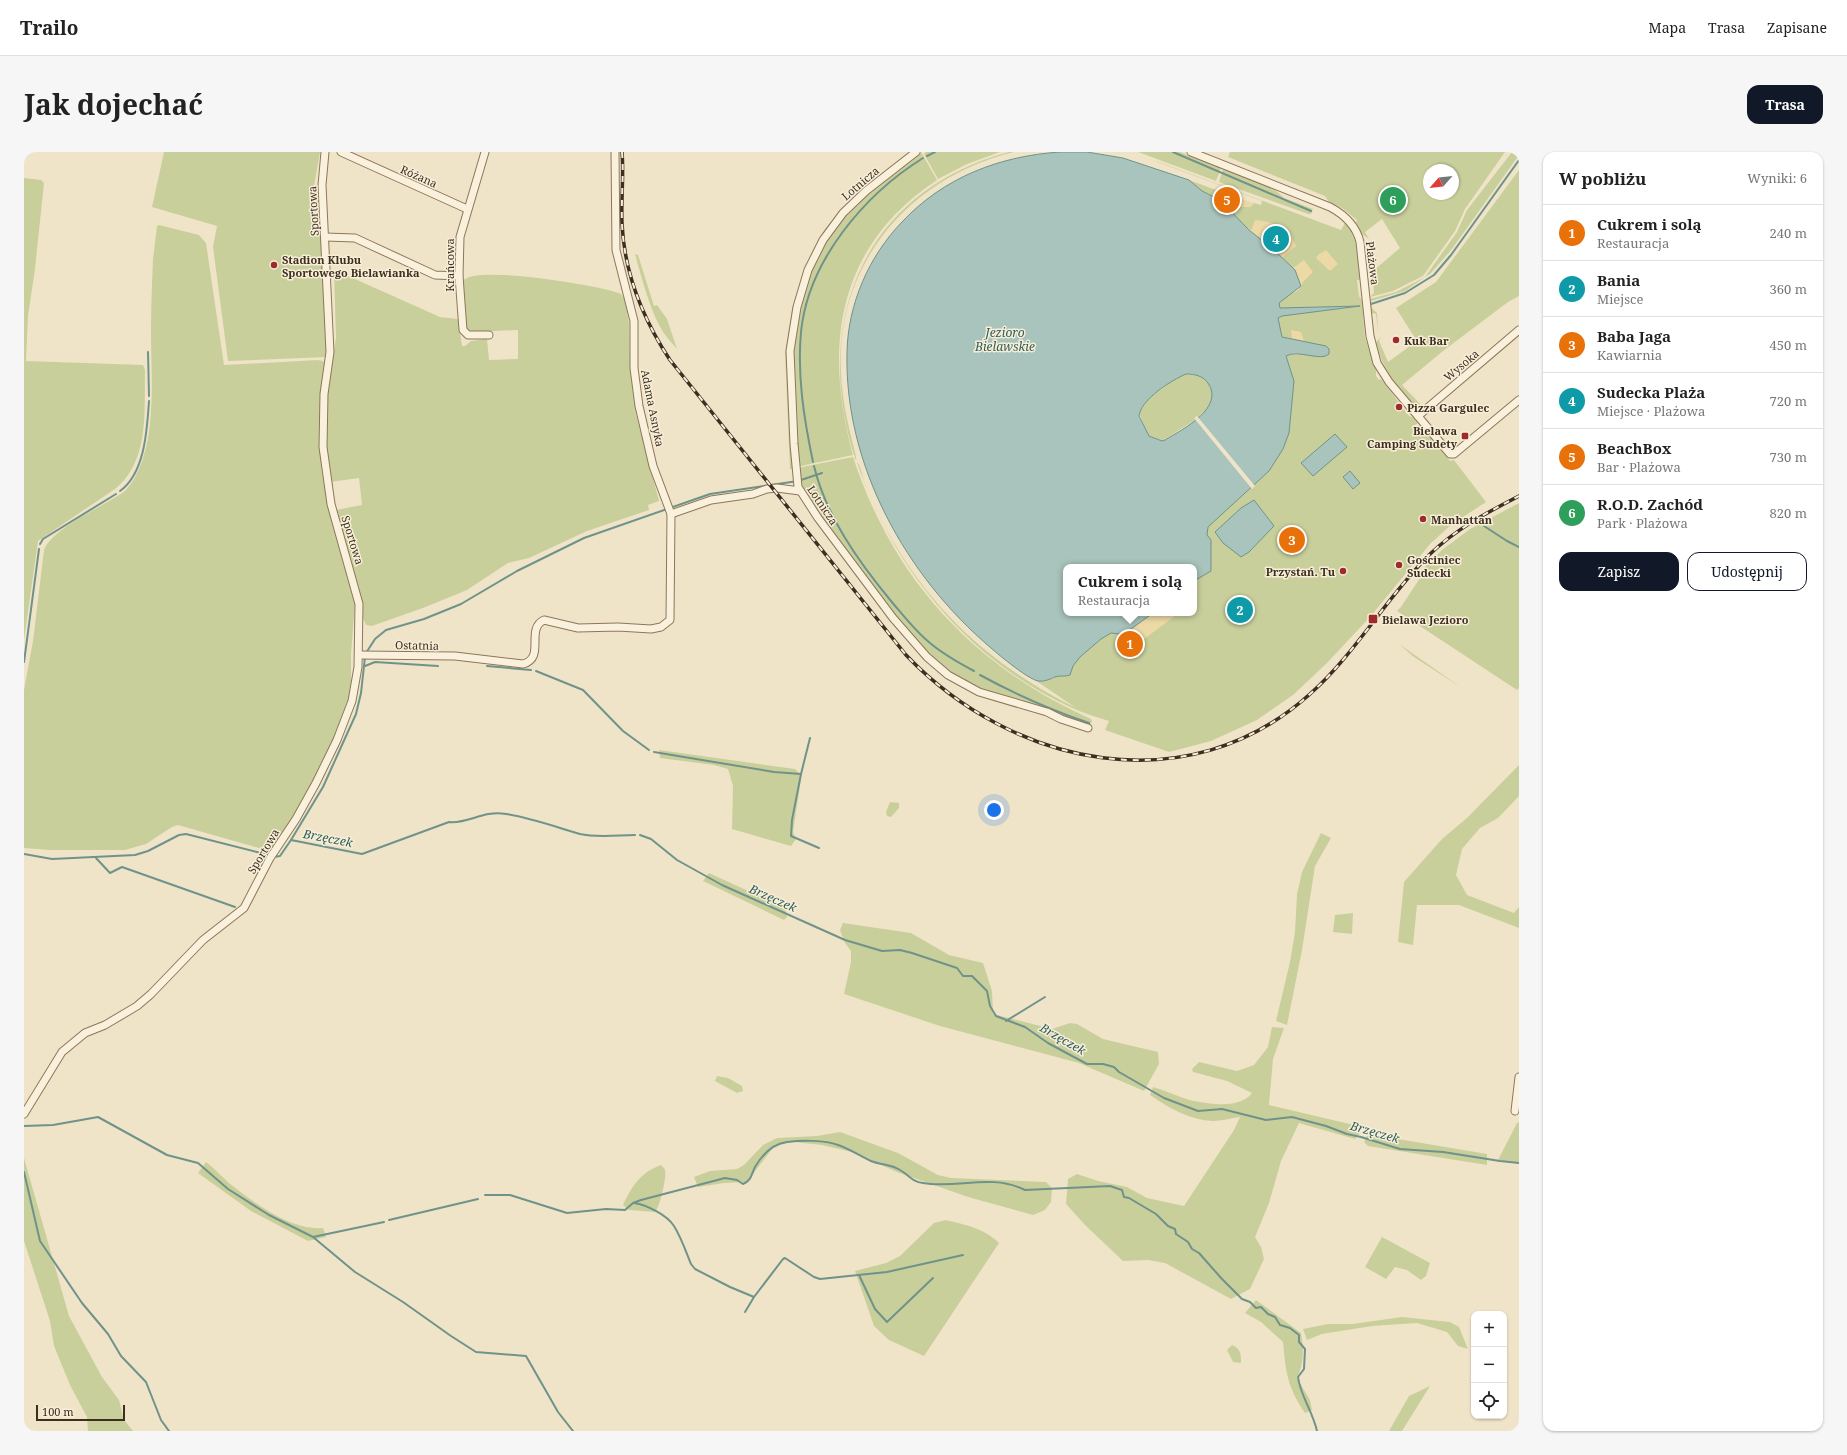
<!DOCTYPE html>
<html lang="pl">
<head>
<meta charset="utf-8">
<style>
	body { margin:0; font-family:"Noto Serif",serif; background:#f6f6f6; color:#222 }
	.controls { position:absolute; right:12px; bottom:12px; display:grid; overflow:hidden; border-radius:8px; box-shadow:0 1px 3px #0004 }
	.controls button { width:36px; height:36px; display:grid; place-items:center; padding:0; border:0; border-bottom:1px solid #e0e0e0; background:#fff; color:#222; font:20px sans-serif }
	.compass { position:absolute; left:1399px; top:12px; width:36px; height:36px; border-radius:50%; background:#fff; box-shadow:0 1px 3px #0004; rotate:243deg }
	.scale { position:absolute; left:12px; bottom:10px; width:89px; box-sizing:border-box; padding-left:4px; border:2px solid #3d2e20; border-top:0; font-size:11px; line-height:14px; white-space:nowrap; color:#3d2e20; -webkit-text-stroke:3px #f7eed8; paint-order:stroke }
	.you { position:absolute; left:970px; top:658px; width:14px; height:14px; margin:-10px; border:3px solid #fff; border-radius:50%; background:#1a73e8; box-shadow:0 0 0 6px #1a73e833 }
	.badge { display:grid; place-items:center; width:26px; height:26px; border-radius:50%; background:#111827; color:#fff; font-size:13px; font-weight:700 }
	.pin { position:absolute; translate:-50% -50%; border:2px solid #fff; box-shadow:0 1px 4px #0006 }
	.popup { position:absolute; left:1039px; top:412px; width:134px; height:52px; box-sizing:border-box; display:grid; place-content:center; border-radius:8px; background:#fff; filter:drop-shadow(0 1px 3px #0005); font-size:13px; white-space:nowrap; color:#767676 }
	.popup b { font-size:15px; color:#222 }
	.popup::after { content:''; position:absolute; left:50%; top:100%; margin-left:-8px; border:8px solid transparent; border-top-color:#fff }
	.list { margin:0; padding:0; list-style:none }
	h2 { display:flex; justify-content:space-between; align-items:center; height:52px; margin:0; padding:0 16px; font-size:17px }
	h2 small { font-size:13px; font-weight:400; color:#767676 }
	.list li { display:grid; grid-template-columns:26px 1fr auto; gap:12px; align-items:center; box-sizing:border-box; height:56px; padding:0 16px; border-top:1px solid #e0e0e0 }
	.list b { display:block; font-size:15px; white-space:nowrap }
	.list p { margin:0; font-size:13px; white-space:nowrap; color:#767676 }
	.list em { font-size:13px; font-style:normal; color:#767676 }
	.actions { display:flex; gap:8px; padding:12px 16px }
	.actions a { flex:1; padding:9px 0; border:1px solid #111827; border-radius:12px; text-align:center; font-size:14px; color:#111827 }
	.actions .main { background:#111827; color:#fff }
	.icon { flex:none; width:22px; height:22px; fill:none; stroke:currentColor; stroke-width:2; stroke-linecap:round; stroke-linejoin:round }
	.map { position:relative; flex:none; width:1495px; height:1279px; overflow:hidden; border-radius:12px }
	header { display:flex; align-items:center; gap:24px; box-sizing:border-box; height:56px; padding:0 20px; background:#fff; border-bottom:1px solid #e0e0e0 }
	header strong { font-size:19px }
	nav { display:flex; gap:22px; margin-inline-start:auto; font-size:14px }
	.intro { display:flex; align-items:center; justify-content:space-between; box-sizing:border-box; height:96px; padding:0 24px }
	h1 { margin:0; font-size:28px }
	.button { padding:10px 18px; border-radius:12px; background:#111827; color:#fff; font-size:14px; font-weight:700 }
	main { display:flex; gap:24px; padding:0 24px }
	aside { flex:1; background:#fff; border-radius:12px; box-shadow:0 1px 3px #0004 }
	.map>svg:first-child { display:block }
	.green { fill:#c9cf9b; fill-rule:evenodd }
	.sand { fill:#ecd9a5 }
	.water { fill:#a9c4bc; stroke:#6f938a; fill-rule:evenodd }
	.pier { fill:#f0e4c8 }
	.lines { fill:none; stroke-linecap:round; stroke-linejoin:round }
	.stream { stroke:#6f938a; stroke-width:2 }
	.minor-casing { stroke:#8d765c; stroke-width:9 }
	.minor { stroke:#faf1dc; stroke-width:7 }
	.rail-casing { stroke:#3d2e20; stroke-width:3.5 }
	.rail { stroke:#f7eed8; stroke-width:2; stroke-dasharray:6; stroke-linecap:butt }
	.poi-dot { fill:#9e2a2b; stroke:#f7eed8; stroke-width:1.5 }
	.labels { text-anchor:middle; dominant-baseline:central; stroke-width:3; stroke-linejoin:round; paint-order:stroke }
	.street-label { font-size:11px; fill:#3d2e20; stroke:#f7eed8 }
	.poi-label { font-size:11px; font-weight:bold; fill:#3d2e20; stroke:#f7eed8; text-anchor:start }
	.water-label { font-size:12px; font-style:italic; fill:#2f5d5a; stroke:#f7eed8 }
</style>
</head>
<body>
<header>
<strong>Trailo</strong>
<nav><a>Mapa</a><a>Trasa</a><a>Zapisane</a></nav>
</header>
<div class="intro"><h1>Jak dojechać</h1><a class="button">Trasa</a></div>
<main>
<div class="map">
<svg width="1495" height="1279" viewBox="0 0 1495 1279">
	<rect width="100%" height="100%" fill="#f0e4c8"/>
	<g class="green">
		<polygon points="140,0 296,0 289,40 296,41 304,205 204,209 189,95 193,74 128,55"/>
		<path d="M897,0L913,28C813,94 799,194 829,303L777,314L773,311L768,203L777,151L788,116L807,79L832,51Z"/>
		<polygon points="902,0 976,0 943,12 914,27 900,2"/>
		<path d="M985,0H990C886,25 811,112 817,221C818,245 823,269 829,292C830,297 833,305 832,309C786,171 839,39 985,0Z"/>
		<path d="M1100,0L1135,10L1317,78L1321,71C1335,86 1334,109 1336,128H1333L1335,144L1338,149L1341,185L1352,219V224L1355,228L1357,227L1385,264L1390,266L1394,271L1388,275L1392,280V277L1396,273L1426,309L1430,308L1462,350L1427,373L1406,392L1346,465L1303,511L1269,543L1233,568L1187,589L1145,600L1081,578L1085,569C1072,565 1059,561 1046,555C944,508 868,415 833,310C836,313 838,321 839,326C847,348 857,369 869,389C914,466 973,516 1052,556L1008,526L1029,527L1082,481L1107,477L1129,461H1170V415L1183,384L1184,374L1227,335L1171,268L1138,289L1124,283L1115,261L1127,243L1139,236L1150,226L1161,222L1173,223L1177,221L1192,243L1185,255L1174,265L1269,226L1262,208L1263,203L1278,202L1295,204L1303,195L1259,185L1239,187L1255,157L1254,150L1274,138L1278,133L1271,118L1224,76H1220L1204,55H1226L1230,51L1237,53L1238,49L1131,9Z"/>
		<polygon points="1114,0 1156,0 1197,16 1192,29"/>
		<path d="M1206,0H1481L1441,57L1431,79L1399,124L1369,139L1346,145L1350,141L1345,87L1338,82L1332,70L1333,68L1318,56L1305,50L1301,44L1204,5ZM1405,18H1429V42H1405ZM1358,67L1376,96L1349,119L1345,87L1341,80Z"/>
		<polygon points="1488,0 1495,0 1495,3 1428,97 1407,121 1381,139 1347,149 1348,156 1353,161 1354,182 1352,162 1348,161 1346,147 1372,140 1401,125 1433,80 1443,58"/>
		<polygon points="1199,17 1250,37 1260,46 1289,57 1287,62 1284,62 1195,30"/>
		<path d="M1495,18V144L1484,150L1419,199L1378,233L1400,256L1398,258L1394,257C1379,246 1354,209 1352,190L1357,185L1355,189L1364,210L1393,189L1372,156L1412,130Z"/>
		<path d="M0,26L17,28L20,31L11,117L4,164L2,209L119,213L121,218C120,258 126,309 91,337L14,389L0,488Z"/>
		<polygon points="1165,28 1203,42 1200,51 1178,39"/>
		<polygon points="820,54 809,69 772,150 764,197 769,317 766,317 761,201 768,157 780,119 791,95 801,77"/>
		<path d="M135,73L175,83L182,91L200,213L294,208L299,209L301,212L297,241L296,273L298,321L306,363L331,451L327,502V539L309,588L276,656L247,697L242,698L154,673L148,675L122,692L101,698H25L0,696V538L9,489L20,398C29,375 81,354 101,339C135,303 127,226 127,180C127,155 128,131 129,107L133,74Z"/>
		<path d="M611,102L614,103L630,154L633,153L643,167L653,197C649,192 643,186 639,180C626,159 618,127 611,102Z"/>
		<path d="M310,119H313L416,165L434,167L438,194H441L447,189L463,187L465,208L494,207V178L449,180L444,178L442,174C441,167 437,133 439,129C448,112 580,134 597,142L601,148L605,171L606,215L612,262L635,349L624,353L625,358L563,379L505,406L484,411L443,438L399,456L348,474L342,473L339,466L336,443L312,358L338,353L335,326L306,330L302,294L304,233L312,186Z"/>
		<path d="M829,305C869,427 949,514 1067,567L1068,569L1066,573L965,542C951,533 932,529 919,518C889,491 864,456 840,424C832,414 827,403 818,395C801,370 780,347 774,318L778,315Z"/>
		<polygon points="1495,351 1495,536 1493,538 1373,459 1377,455 1396,426 1399,417 1418,398 1446,377"/>
		<polygon points="1375,492 1438,536 1390,505"/>
		<polygon points="635,598 771,617 775,621 777,627 769,680 772,687 767,694 708,677 709,634 704,617 690,613 636,606"/>
		<polygon points="1495,613 1495,644 1474,666 1456,676 1438,697 1432,723 1443,743 1490,761 1495,755 1495,776 1435,753 1393,753 1389,793 1374,790 1380,730 1418,687 1443,666"/>
		<polygon points="866,650 875,651 875,656 867,665 863,664 862,660"/>
		<polygon points="1297,681 1307,686 1291,714 1278,798 1263,873 1252,869 1266,810 1271,780 1273,742 1278,720"/>
		<polygon points="685,721 761,756 763,765 760,768 679,729"/>
		<polygon points="1329,761 1328,782 1309,780 1311,763"/>
		<polygon points="819,771 887,781 925,803 959,811 968,839 969,862 1028,877 1046,871 1053,872 1079,887 1134,900 1135,912 1120,939 1055,911 916,874 820,842 827,810 827,799 821,791 816,778"/>
		<path d="M1248,875L1260,876L1249,907L1245,953L1334,974L1336,981L1331,987L1275,971L1257,1009L1245,1051L1231,1085L1237,1095L1240,1107L1226,1137L1207,1147L1141,1111L1124,1108L1099,1109L1062,1074L1042,1052L1044,1027L1053,1022L1074,1029L1103,1035L1123,1046L1160,1054L1210,978L1216,965C1207,966 1198,969 1189,969C1165,968 1145,956 1126,943L1129,935C1144,939 1160,948 1176,950C1192,953 1218,955 1228,941L1203,929L1169,920L1168,917L1175,910L1213,919L1230,913L1244,895Z"/>
		<polygon points="693,924 704,926 718,934 719,939 713,941 691,929"/>
		<polygon points="1495,970 1495,1010 1473,1010 1493,971"/>
		<polygon points="816,980 874,1001 914,1023 927,1026 1022,1030 1028,1036 1027,1050 1021,1058 1009,1063 944,1045 873,1020 828,1000 798,993 770,990 751,993 723,1030 700,1031 674,1035 670,1025 686,1019 713,1017 720,1013 739,993 753,986 793,984"/>
		<polygon points="1344,982 1463,1002 1463,1013 1344,994 1340,990"/>
		<polygon points="0,1006 45,1164 78,1225 95,1248 100,1268 109,1279 64,1279 63,1265 46,1233 30,1194 26,1169 0,1089"/>
		<path d="M182,1010C190,1016 197,1024 205,1031C229,1050 267,1079 299,1076L302,1085L284,1089L227,1059L174,1021Z"/>
		<path d="M637,1013C638,1014 641,1017 641,1018C643,1024 636,1055 631,1060L605,1058L599,1053C608,1034 617,1020 637,1013Z"/>
		<path d="M922,1068C941,1073 960,1076 975,1091L900,1204L865,1188L850,1174L831,1119L862,1111L876,1104L910,1071Z"/>
		<polygon points="1358,1085 1406,1111 1402,1124 1397,1128 1383,1118 1371,1115 1362,1127 1341,1115"/>
		<path d="M1232,1148L1277,1181C1280,1196 1280,1212 1273,1226L1286,1248L1288,1258L1281,1261C1263,1234 1262,1221 1259,1190L1237,1170L1221,1161Z"/>
		<polygon points="1378,1165 1426,1170 1435,1175 1444,1197 1434,1194 1423,1180 1393,1171 1348,1174 1298,1182 1283,1188 1279,1177 1304,1172 1329,1172"/>
		<path d="M1208,1193C1217,1197 1217,1202 1217,1211L1209,1210L1203,1198Z"/>
		<polygon points="1406,1234 1378,1279 1365,1279 1385,1244"/>
	</g>
	<g class="sand">
		<polygon points="1203,42 1230,51 1226,55 1204,55 1202,53 1205,45 1203,43"/>
		<path d="M1231,68C1245,69 1256,73 1266,83C1269,86 1270,91 1272,94L1258,106L1227,79Z"/>
		<polygon points="1302,98 1314,112 1306,119 1292,106 1295,102"/>
		<polygon points="1280,108 1289,120 1277,132 1269,116"/>
		<polygon points="1267,178 1277,180 1280,189 1268,186"/>
		<polygon points="1129,461 1149,461 1151,464 1112,493 1108,487 1099,486 1097,481 1107,477"/>
	</g>
	<g class="water">
		<path d="M1036,0H1063L1099,6L1165,28L1178,39L1196,48L1225,78L1250,98L1271,118L1277,134L1255,151L1256,156L1336,154L1258,164L1254,166L1258,185L1302,194L1305,197V202C1297,210 1274,197 1262,204L1270,229L1265,281L1259,297L1245,319L1184,375L1183,383L1187,388V419L1170,429V415H1042V461H1129L1107,477L1095,482L1087,481L1077,487L1056,505L1049,514L1046,523C1041,525 1036,523 1031,525C1027,527 1019,530 1014,529C1004,527 976,504 967,496C882,424 820,313 823,200C824,152 845,104 878,70C920,25 976,4 1036,0ZM1162,222C1171,222 1179,224 1184,231C1201,256 1159,277 1141,288L1138,289L1125,284L1115,264C1117,247 1148,228 1162,222Z"/>
		<polygon points="1311,282 1323,295 1289,324 1277,311"/>
		<polygon points="1326,319 1336,331 1329,337 1319,325"/>
		<polygon points="1230,348 1250,374 1225,400 1217,405 1199,391 1191,380 1217,356"/>
	</g>
	<polygon class="pier" points="1173,264 1231,334 1228,337 1170,266"/>
	<g class="lines">
		<g class="stream">
			<polyline points="1149,0 1287,59"/>
			<polyline points="903,4 911,0"/>
			<polyline points="1347,152 1381,141 1410,123 1427,103 1495,8"/>
			<polyline points="124,200 125,244"/>
			<path d="M789,310C780,267 773,224 777,180C784,109 840,43 899,6"/>
			<path d="M790,314C802,364 834,409 867,449C879,463 891,479 906,491C919,502 935,511 950,519"/>
			<path d="M96,339C121,321 123,278 125,249"/>
			<polyline points="1460,374 1483,389 1495,395"/>
			<polyline points="16,392 19,387 92,342"/>
			<polyline points="342,501 351,487 362,478 400,467 437,452 493,419 560,386 686,342 774,329 798,321"/>
			<polyline points="0,510 15,397"/>
			<polyline points="341,514 351,510 414,514"/>
			<polyline points="463,514 507,518"/>
			<polyline points="512,519 559,538 599,579 625,598"/>
			<path d="M956,523C991,542 1027,558 1065,571"/>
			<polyline points="630,600 750,620 777,622 786,586"/>
			<polyline points="777,622 768,668 767,684 795,696"/>
			<polyline points="616,683 627,687 653,708 698,733 821,788 858,799 876,798 888,801 933,816 939,824 948,824 963,839 966,854 972,864 1001,875 1024,891 1063,912 1079,912 1090,915 1095,920 1140,946 1174,959 1198,957 1242,968 1268,965 1302,974 1323,982 1337,985 1376,997 1419,1000 1476,1009 1495,1011"/>
			<polyline points="267,688 299,635 332,562 337,541 341,505"/>
			<polyline points="0,702 28,707 111,703 124,699 155,683 162,682 245,703"/>
			<path d="M249,705L256,704L267,688L338,702L425,670C445,672 458,658 482,662C507,666 532,675 556,682C573,686 594,683 611,683"/>
			<polyline points="72,706 86,721 98,715 211,755"/>
			<polyline points="982,869 1021,845"/>
			<polyline points="0,974 29,973 74,965 143,1003 174,1011 204,1037 245,1063 289,1085 331,1120 379,1150 427,1184 452,1200 502,1204 534,1260 549,1279"/>
			<polyline points="0,1020 16,1089 58,1151 84,1182 97,1204 122,1230 137,1268 145,1279"/>
			<path d="M461,1043H486L543,1061L582,1057L601,1058L609,1051L617,1048L701,1026L713,1028L719,1032C728,1028 727,1023 731,1015C738,1003 748,992 763,990C778,988 800,988 814,993C826,997 836,1004 847,1009C856,1013 867,1012 876,1018C885,1023 888,1030 899,1031C933,1037 967,1021 1001,1038L1086,1034L1098,1038L1100,1045L1105,1046L1132,1062L1144,1074L1151,1077L1152,1082L1164,1090L1168,1097L1175,1101L1198,1127L1218,1147L1226,1150L1232,1156L1237,1155L1244,1162L1251,1165L1256,1173L1266,1176L1275,1183V1190L1281,1197L1280,1217L1274,1225C1276,1243 1289,1260 1293,1279"/>
			<path d="M610,1051C623,1053 643,1063 650,1074C657,1085 662,1100 667,1112L671,1117L706,1135L730,1145L759,1107L761,1106L790,1125L796,1127L863,1120L939,1103"/>
			<polyline points="365,1068 454,1047"/>
			<polyline points="289,1085 360,1070"/>
			<polyline points="835,1123 851,1157 863,1170 909,1126"/>
			<polyline points="721,1160 730,1145"/>
		</g>
		<g class="minor-casing">
			<g id="minor">
				<polyline points="317,0 443,57"/>
				<polyline points="461,0 436,85 435,124 439,178 444,183 465,183"/>
				<polyline points="892,0 842,39 819,61 799,88 784,118 773,155 766,199 770,292 774,335 794,366 869,466 903,505 924,523 955,540 1023,560 1037,567 1064,576"/>
				<path d="M1167,0L1306,55C1321,63 1332,73 1336,90L1346,184L1353,211L1365,230L1426,302H1430L1495,248"/>
				<polyline points="301,85 331,86 411,123 435,124"/>
				<polyline points="1394,264 1495,178"/>
				<polyline points="647,362 687,348 729,342 743,337 753,336 776,339"/>
				<path d="M335,503L431,504L499,512C522,506 501,477 520,468L554,476L594,475L627,477L637,475L646,468L647,362L629,314L615,254L610,216V169L592,98L591,0"/>
				<polyline points="1491,959 1495,925"/>
				<polyline points="0,962 38,900 61,881 81,873 113,854 127,842 179,788 220,756 246,706 272,667 292,631 313,588 328,549 334,515 335,452 307,352 299,295 300,242 306,200 298,33 301,0"/>
			</g>
		</g>
		<use href="#minor" class="minor"/>
		<g class="rail-casing">
			<path id="rail" d="M598,0C600,23 597,47 598,71C600,120 619,167 646,208L882,503C989,615 1164,652 1286,542C1332,501 1362,446 1405,403C1432,377 1462,361 1495,344"/>
		</g>
		<use href="#rail" class="rail"/>
	</g>
	<g class="poi-dot">
		<circle cx="250" cy="113" r="4"/>
		<circle cx="1372" cy="188" r="4"/>
		<circle cx="1375" cy="255" r="4"/>
		<rect x="1437" y="280" width="8" height="8" rx="2"/>
		<circle cx="1399" cy="367" r="4"/>
		<circle cx="1375" cy="413" r="4"/>
		<circle cx="1319" cy="419" r="4"/>
		<rect x="1344" y="462" width="10" height="10" rx="2"/>
	</g>
	<g class="labels">
		<g class="street-label">
			<text transform="translate(395 24) rotate(24)">Różana</text>
			<text transform="translate(836 31) rotate(-40)">Lotnicza</text>
			<text transform="translate(289 59) rotate(-93)">Sportowa</text>
			<text transform="translate(1349 111) rotate(83)">Plażowa</text>
			<text transform="translate(425 113) rotate(-90)">Krańcowa</text>
			<text transform="translate(1437 213) rotate(-40)">Wysoka</text>
			<text transform="translate(629 256) rotate(79)">Adama Asnyka</text>
			<text transform="translate(799 353) rotate(56)">Lotnicza</text>
			<text transform="translate(329 388) rotate(73)">Sportowa</text>
			<text transform="translate(393 493) rotate(1)">Ostatnia</text>
			<text transform="translate(239 699) rotate(-59)">Sportowa</text>
		</g>
		<g class="poi-label">
			<text x="258" y="107">Stadion Klubu<tspan x="258" dy="13">Sportowego Bielawianka</tspan></text>
			<text x="1380" y="188">Kuk Bar</text>
			<text x="1383" y="255">Pizza Gargulec</text>
			<text x="1433" y="278" text-anchor="end">Bielawa<tspan x="1433" dy="13">Camping Sudety</tspan></text>
			<text x="1407" y="367">Manhattan</text>
			<text x="1383" y="407">Gościniec<tspan x="1383" dy="13">Sudecki</tspan></text>
			<text x="1311" y="419" text-anchor="end">Przystań. Tu</text>
			<text x="1358" y="467">Bielawa Jezioro</text>
		</g>
		<g class="water-label">
			<text x="981" y="180">Jezioro<tspan x="981" dy="14">Bielawskie</tspan></text>
			<text transform="translate(304 686) rotate(11)">Brzęczek</text>
			<text transform="translate(749 746) rotate(24)">Brzęczek</text>
			<text transform="translate(1039 887) rotate(30)">Brzęczek</text>
			<text transform="translate(1351 980) rotate(16)">Brzęczek</text>
		</g>
	</g>
</svg>
<div class="controls">
<button>+</button>
<button>−</button>
<button><svg class="icon" aria-label="locate" viewBox="0 0 24 24"><circle cx="12" cy="12" r="6"/><path d="M12 2v4M12 18v4M2 12h4M18 12h4"/></svg></button>
</div>
<svg class="compass" viewBox="-18 -18 36 36"><path d="M0-13l5 13h-10z" fill="#e53935"/><path d="M0 13l5-13h-10z" fill="#767676"/></svg>
<div class="scale">100 m</div>
<div class="you"></div>
<div class="pin badge" style="left:1106px;top:492px;background:#e8710a">1</div>
<div class="popup"><b>Cukrem i solą</b>Restauracja</div>
<div class="pin badge" style="left:1216px;top:458px;background:#0f9aa8">2</div>
<div class="pin badge" style="left:1268px;top:388px;background:#e8710a">3</div>
<div class="pin badge" style="left:1252px;top:87px;background:#0f9aa8">4</div>
<div class="pin badge" style="left:1203px;top:48px;background:#e8710a">5</div>
<div class="pin badge" style="left:1369px;top:48px;background:#2e9e5b">6</div>
</div>
<aside>
<h2>W pobliżu<small>Wyniki: 6</small></h2>
<ul class="list">
<li><span class="badge" style="background:#e8710a">1</span><div><b>Cukrem i solą</b><p>Restauracja</p></div><em>240 m</em></li>
<li><span class="badge" style="background:#0f9aa8">2</span><div><b>Bania</b><p>Miejsce</p></div><em>360 m</em></li>
<li><span class="badge" style="background:#e8710a">3</span><div><b>Baba Jaga</b><p>Kawiarnia</p></div><em>450 m</em></li>
<li><span class="badge" style="background:#0f9aa8">4</span><div><b>Sudecka Plaża</b><p>Miejsce · Plażowa</p></div><em>720 m</em></li>
<li><span class="badge" style="background:#e8710a">5</span><div><b>BeachBox</b><p>Bar · Plażowa</p></div><em>730 m</em></li>
<li><span class="badge" style="background:#2e9e5b">6</span><div><b>R.O.D. Zachód</b><p>Park · Plażowa</p></div><em>820 m</em></li>
</ul>
<div class="actions"><a class="main">Zapisz</a><a>Udostępnij</a></div>
</aside>
</main>
</body>
</html>
